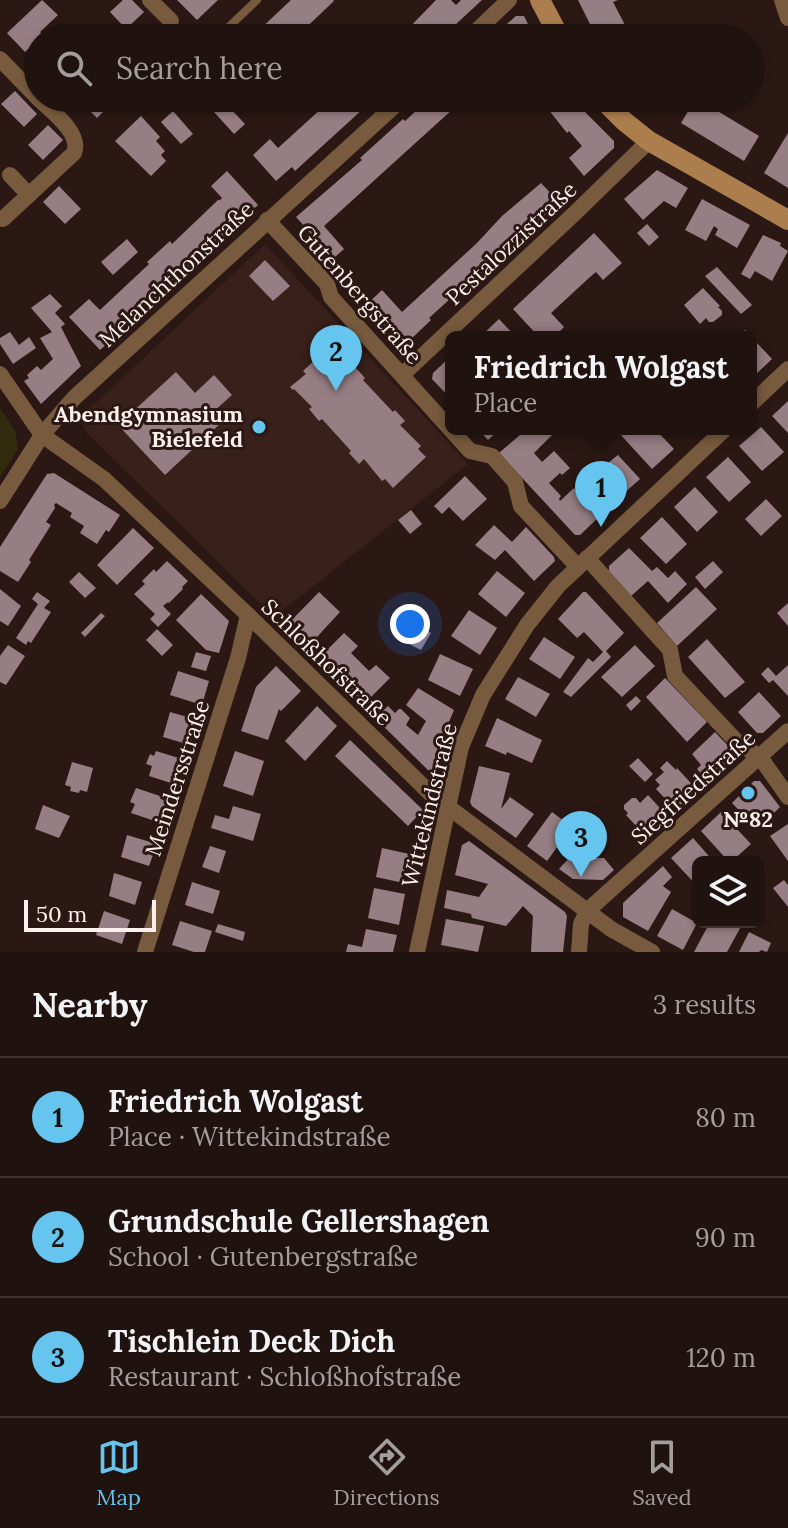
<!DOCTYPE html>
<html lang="en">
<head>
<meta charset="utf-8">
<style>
	body { margin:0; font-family:Lora,serif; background:#2d201d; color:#f1f3f6 }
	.controls { position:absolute; right:24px; bottom:24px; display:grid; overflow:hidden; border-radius:12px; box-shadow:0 2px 6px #0004 }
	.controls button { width:72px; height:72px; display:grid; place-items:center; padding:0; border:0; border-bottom:2px solid #3d322f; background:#20120f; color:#f1f3f6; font:40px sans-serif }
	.scale { position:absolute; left:24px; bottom:20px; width:132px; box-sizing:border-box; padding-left:8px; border:4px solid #fdf0ec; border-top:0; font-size:22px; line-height:28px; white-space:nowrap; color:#fdf0ec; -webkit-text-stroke:6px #2b1814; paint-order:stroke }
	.you { position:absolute; left:410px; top:624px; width:28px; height:28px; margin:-20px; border:6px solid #fff; border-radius:50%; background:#1a73e8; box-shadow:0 0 0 12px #1a73e833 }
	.badge { display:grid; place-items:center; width:52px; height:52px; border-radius:50%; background:#65c5ee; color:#111; font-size:26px; font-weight:700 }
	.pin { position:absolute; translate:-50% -66px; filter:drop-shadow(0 2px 4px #0008) }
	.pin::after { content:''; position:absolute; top:42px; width:28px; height:24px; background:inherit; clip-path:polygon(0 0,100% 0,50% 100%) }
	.popup { position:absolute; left:445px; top:331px; width:312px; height:104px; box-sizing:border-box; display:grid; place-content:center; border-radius:12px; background:#20120f; filter:drop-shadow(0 2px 6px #0005); font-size:26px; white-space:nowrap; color:#a29e9e }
	.popup b { font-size:30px; color:#f1f3f6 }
	.popup::after { content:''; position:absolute; left:50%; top:100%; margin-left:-16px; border:16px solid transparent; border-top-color:#20120f }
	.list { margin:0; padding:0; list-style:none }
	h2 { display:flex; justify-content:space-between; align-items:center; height:104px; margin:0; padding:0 32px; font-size:34px }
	h2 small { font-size:26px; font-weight:400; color:#a29e9e }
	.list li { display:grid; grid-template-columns:52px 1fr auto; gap:24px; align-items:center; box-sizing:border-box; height:120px; padding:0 32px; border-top:2px solid #3d322f }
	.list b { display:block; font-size:30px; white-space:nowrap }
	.list p { margin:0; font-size:26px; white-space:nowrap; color:#a29e9e }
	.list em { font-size:26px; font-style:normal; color:#a29e9e }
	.icon { flex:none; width:44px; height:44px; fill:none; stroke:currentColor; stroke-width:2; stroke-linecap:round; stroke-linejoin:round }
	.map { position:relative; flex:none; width:788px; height:952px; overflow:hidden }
	.search { position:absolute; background:#20120f; box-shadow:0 2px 6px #0004; left:24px; right:24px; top:24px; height:88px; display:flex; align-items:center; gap:20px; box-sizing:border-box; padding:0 28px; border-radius:44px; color:#a29e9e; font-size:30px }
	.sheet { height:464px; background:#20120f }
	nav { display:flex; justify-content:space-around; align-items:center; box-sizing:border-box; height:112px; border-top:2px solid #3d322f; background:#20120f; font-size:22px; color:#a29e9e }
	nav a { display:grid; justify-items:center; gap:4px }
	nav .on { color:#65c5ee }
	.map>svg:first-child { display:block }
	.built { fill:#39201a }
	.park { fill:#312c0e }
	.building { fill:#967e84 }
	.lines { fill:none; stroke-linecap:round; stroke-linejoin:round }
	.lane { stroke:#785b3e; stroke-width:8 }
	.street { stroke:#785b3e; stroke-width:16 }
	.secondary { stroke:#ac7e4d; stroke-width:20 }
	.poi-dot { fill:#65c5ee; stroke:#2b1814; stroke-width:3 }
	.labels { text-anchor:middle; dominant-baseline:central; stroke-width:6; stroke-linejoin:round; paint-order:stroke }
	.street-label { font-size:22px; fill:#fdf0ec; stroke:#2b1814 }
	.poi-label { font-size:22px; font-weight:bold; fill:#fdf0ec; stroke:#2b1814; text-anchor:end }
</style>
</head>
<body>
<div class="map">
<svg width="788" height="952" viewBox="0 0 788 952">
	<rect width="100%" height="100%" fill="#2b1814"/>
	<polygon class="built" points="265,244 468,464 274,617 86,432 82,423 87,411"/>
	<polygon class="park" points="0,408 15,431 18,449 0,477"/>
	<g class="building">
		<polygon points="42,0 58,15 40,32 43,35 25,52 7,33"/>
		<polygon points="123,0 132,0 144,12 126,29 110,12"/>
		<polygon points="177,0 218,0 197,20"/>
		<polygon points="291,0 333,0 334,1 295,38 262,38 256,33"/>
		<polygon points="436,0 451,0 456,5 461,0 482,0 441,38 399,38"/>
		<polygon points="578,0 618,0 613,2 625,25 601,38 597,38"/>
		<polygon points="516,16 524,16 535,38 491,38"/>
		<polygon points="636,24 644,34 639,38 615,38"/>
		<polygon points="158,26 169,38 146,38"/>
		<polygon points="15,91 37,114 24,127 1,104"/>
		<polygon points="77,98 117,98 97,118"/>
		<polygon points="333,98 375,98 295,171 292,167 276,181 253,155 270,139 278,148"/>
		<polygon points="430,98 465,98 324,226 344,249 326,265 306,242 313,236 296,217 362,160 360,158 403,119 405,121"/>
		<polygon points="537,98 573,98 587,114 614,141 614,148 584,176 569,158 582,146 569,131 567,133 548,109 546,111"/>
		<polygon points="696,98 759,136 744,161 681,123"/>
		<polygon points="224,102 245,124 234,134 214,112"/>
		<polygon points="173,111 193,134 181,144 161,122"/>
		<polygon points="141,116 160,137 156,141 165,151 161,155 166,161 151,176 115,141"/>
		<polygon points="48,125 63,140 43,160 28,145"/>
		<polygon points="788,133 788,188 764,173"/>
		<polygon points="657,170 688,188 676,208 664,201 643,220 624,199"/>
		<polygon points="227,171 258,205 100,350 69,317 89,299 100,310 149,264 147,262 170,241 172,244 218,200 220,200 222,198 211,186"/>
		<polygon points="541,183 559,202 537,222 535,220 493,259 494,261 473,281 471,280 429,318 431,320 409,341 391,322 384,328 364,307 382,290 402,312 477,243 502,216"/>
		<polygon points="59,186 81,209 65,224 43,202"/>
		<polygon points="702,199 750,225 737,248 715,235 718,229 714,226 706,241 685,230"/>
		<polygon points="647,224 659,237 649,246 637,233"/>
		<polygon points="594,233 622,263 603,280 596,272 590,277 551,313 564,327 554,337 539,337 513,309"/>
		<polygon points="763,235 781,243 780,246 788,251 772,281 755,271 750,279 741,274"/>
		<polygon points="127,239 138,252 113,275 101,262"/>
		<polygon points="265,260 290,286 273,301 249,276"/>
		<polygon points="717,267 752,305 741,314 705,276"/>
		<polygon points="703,288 720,306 718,307 722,311 722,315 713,322 709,322 706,318 700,324 684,305"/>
		<polygon points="50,294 62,306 55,313 65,324 61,327 81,366 41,404 24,381 29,378 27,375 37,366 41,370 53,359 40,338 52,332 31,308"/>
		<polygon points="499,319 516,337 480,337"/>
		<polygon points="745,330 772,359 751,379 751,337 738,337"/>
		<polygon points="10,332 19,345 29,337 36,348 13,364 0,344 0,338"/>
		<polygon points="332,348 352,371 355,367 365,378 363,380 393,412 395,410 405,421 400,425 421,446 418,449 426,457 393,488 385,479 382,481 364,459 359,464 349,453 351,451 322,419 319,421 309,409 312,407 294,389 293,390 290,387 306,374 303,371 316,359 319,362 331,352 330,350"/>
		<polygon points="451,356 451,399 432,379 433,373"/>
		<polygon points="176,372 195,393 214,375 232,395 213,412 222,422 165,475 118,425"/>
		<polygon points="788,401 788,433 772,416"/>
		<polygon points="761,427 784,452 762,471 739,446"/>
		<polygon points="478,429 500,429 488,440"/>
		<polygon points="527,429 546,429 552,435 534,453 542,462 554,451 570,468 562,475 560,473 549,483 561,496 559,499 560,501 574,488 600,516 580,535 575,535 499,453"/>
		<polygon points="625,429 655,429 674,449 652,469 620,434"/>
		<polygon points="618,455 640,479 613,503 597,486 591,491 577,476 582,471 589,478"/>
		<polygon points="728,457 751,482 729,502 706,477"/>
		<polygon points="54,473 120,515 109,532 106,530 97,544 80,533 84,526 70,517 72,513 56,503 54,505 55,508 46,522 51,525 29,560 31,562 18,582 0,571 0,547 47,474"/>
		<polygon points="465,476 487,499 463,521 449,507 442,514 434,506"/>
		<polygon points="695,487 718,512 697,532 674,507"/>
		<polygon points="766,499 782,516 761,536 745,519"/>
		<polygon points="411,510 422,524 410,534 398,520"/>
		<polygon points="662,517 687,544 666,564 640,538"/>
		<polygon points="494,525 512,542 526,527 554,557 555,561 534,581 505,550 495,560 475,545"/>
		<polygon points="133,528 154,548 117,585 97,565"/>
		<polygon points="629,548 652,571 657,567 668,578 675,571 687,584 668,603 648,581 631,596 609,573 609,566"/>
		<polygon points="167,561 188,581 182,587 183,589 169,603 168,602 163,606 171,614 158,627 150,619 155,614 134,594 145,584 142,581 154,569 156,572"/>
		<polygon points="713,561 723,572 705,589 695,577"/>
		<polygon points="497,571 525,593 506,617 478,594"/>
		<polygon points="79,572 96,588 85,598 69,582"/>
		<polygon points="696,587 717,609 677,646 657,623"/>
		<polygon points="0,589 21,606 8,626 0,621"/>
		<polygon points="37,592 50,601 44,608 51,612 31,643 28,641 26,645 16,638 38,604 32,599"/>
		<polygon points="319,592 340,612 305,650 284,628"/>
		<polygon points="583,592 586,592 624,633 606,651 611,657 571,697 563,692 588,658 593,662 603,652 584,632 577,638 558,619"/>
		<polygon points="201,594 229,621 219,653 206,650 176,620"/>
		<polygon points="788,603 788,626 777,613"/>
		<polygon points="469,610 497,628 480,655 451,636"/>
		<polygon points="101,613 105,616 85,637 81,633"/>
		<polygon points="402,616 431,633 421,650 409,644 412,638 396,629"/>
		<polygon points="157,629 173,645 162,656 146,640"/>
		<polygon points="344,633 358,646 351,653 369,671 376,665 390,678 362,706 316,661"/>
		<polygon points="544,637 575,657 560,679 529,659"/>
		<polygon points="707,639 745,682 725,698 688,657"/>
		<polygon points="8,645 25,656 6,685 0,682 0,656"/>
		<polygon points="635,645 655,666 622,697 601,677"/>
		<polygon points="196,652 211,656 206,671 191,667"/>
		<polygon points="440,654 473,669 460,696 428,680"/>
		<polygon points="788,665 788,696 773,680 769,683 761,674 768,667 776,676"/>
		<polygon points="276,666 301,691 281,711 279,709 268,740 241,731 256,687"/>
		<polygon points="178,671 209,681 202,705 170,695"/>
		<polygon points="518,677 550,694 536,717 505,699"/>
		<polygon points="665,678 707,722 687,742 646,697"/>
		<polygon points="418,688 454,710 441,741 434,768 429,771 375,718 388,706 395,713 399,709 401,709 410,718 406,725 418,735 426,721 406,705"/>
		<polygon points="759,692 781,716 763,733 757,733 738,712"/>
		<polygon points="636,696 641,701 631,711 626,705"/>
		<polygon points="317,706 337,726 305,761 285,741"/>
		<polygon points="170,712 198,720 190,745 163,737"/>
		<polygon points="497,718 542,740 532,763 507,752 506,755 485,746"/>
		<polygon points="715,732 734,752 733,760 714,778 712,777 707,781 697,769 701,765 692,754"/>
		<polygon points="350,740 423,810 408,826 335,756"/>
		<polygon points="156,751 182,759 174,784 149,776 152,766 146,764 150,754 154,756"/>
		<polygon points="235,751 264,761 253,796 223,786"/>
		<polygon points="638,758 653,774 645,782 629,766"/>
		<polygon points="667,761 676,770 677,768 699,792 677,811 656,789 660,785 655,780 664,772 660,768"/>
		<polygon points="72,762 93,768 87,792 80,790 79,793 70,791 71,787 65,785"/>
		<polygon points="479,766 510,773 501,809 510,797 534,814 516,838 472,806 470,802"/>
		<polygon points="754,781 760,781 780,807 772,815 774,818 765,826 763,824 757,829 732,803"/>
		<polygon points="136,788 169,799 161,823 131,813 135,804 130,802"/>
		<polygon points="648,795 670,819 648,839 626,815 628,813 624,809 624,805 632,798 636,798 640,803"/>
		<polygon points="43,805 70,816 59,838 35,829"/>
		<polygon points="233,806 261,814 253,841 211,828 215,815 229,819"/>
		<polygon points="552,812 572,827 547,861 527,846"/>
		<polygon points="721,812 751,844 731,862 729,862 701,831"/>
		<polygon points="788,824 788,861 770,836"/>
		<polygon points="127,835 157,844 149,866 121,857"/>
		<polygon points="693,838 714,862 698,862 698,887 671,858"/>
		<polygon points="469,841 565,912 567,916 563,952 531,952 533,916 523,906 506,926 472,918 471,914 444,908 447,890 479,897 488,884 455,875 462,845"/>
		<polygon points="210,846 226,851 219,873 202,867"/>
		<polygon points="382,848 414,855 408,884 376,877"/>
		<polygon points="597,848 597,858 604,858 614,870 603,880 573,879 559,869 569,858 580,858 579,849"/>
		<polygon points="663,866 672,877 663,886 671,892 648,931 623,917 623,903"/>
		<polygon points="114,873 142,882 135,905 109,896"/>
		<polygon points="784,880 788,885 788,907 773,888"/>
		<polygon points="192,882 220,891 213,914 185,905"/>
		<polygon points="374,888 405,894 399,925 368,918"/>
		<polygon points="672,909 697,923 683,950 657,936"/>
		<polygon points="104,911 130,920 122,944 96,935"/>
		<polygon points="446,919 484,926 478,952 441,945"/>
		<polygon points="180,921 212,931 205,952 194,952 172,945"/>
		<polygon points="710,922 743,923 727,952 694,952"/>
		<polygon points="218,924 245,932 243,941 215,932"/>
		<polygon points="366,929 397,935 393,952 346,952 348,944 362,947"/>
		<polygon points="749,932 771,943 767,952 761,950 759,952 739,952"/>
	</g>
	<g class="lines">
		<polyline class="lane" points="217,38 257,0"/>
		<g class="street">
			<polyline points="150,0 171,21"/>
			<polyline points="782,0 788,18"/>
			<polyline points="469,38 509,0"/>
			<polyline points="0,59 38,98"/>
			<polyline points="10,175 29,195"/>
			<path d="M3,219L74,153C82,133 51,111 38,98"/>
			<polyline points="267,220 327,284 331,297 470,451 492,456 515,482 521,506 578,567"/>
			<polyline points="0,374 42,435 104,479 248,615 431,794 611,929 652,952"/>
			<polyline points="402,375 575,213 649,141"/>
			<polyline points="751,404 788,369"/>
			<polyline points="0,501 42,435 74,398 403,98"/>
			<polyline points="587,558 670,650 675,676 738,743 760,757 788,797"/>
			<polyline points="145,952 238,658 248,615"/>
			<polyline points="417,952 461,747 483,695 527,625 558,586 725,429"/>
			<polyline points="579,952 581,924 587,911 788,731"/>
		</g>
		<g class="secondary">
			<polyline points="540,0 560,38"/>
			<polyline points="601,98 624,121 649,141 788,220"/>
		</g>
	</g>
	<g class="poi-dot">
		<circle cx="259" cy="427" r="8"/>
		<circle cx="748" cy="793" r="8"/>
	</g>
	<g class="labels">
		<g class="street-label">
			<text transform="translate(511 243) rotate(-43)">Pestalozzistraße</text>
			<text transform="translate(176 274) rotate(-43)">Melanchthonstraße</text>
			<text transform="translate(360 294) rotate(49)">Gutenbergstraße</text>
			<text transform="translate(327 662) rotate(44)">Schloßhofstraße</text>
			<text transform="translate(177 778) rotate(-72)">Meindersstraße</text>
			<text transform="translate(693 787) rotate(-42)">Siegfriedstraße</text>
			<text transform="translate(429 805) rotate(-76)">Wittekindstraße</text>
		</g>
		<g class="poi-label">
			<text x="243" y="414">Abendgymnasium<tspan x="243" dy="25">Bielefeld</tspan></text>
			<text x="748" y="819" text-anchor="middle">№82</text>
		</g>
	</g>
</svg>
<div class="controls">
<button><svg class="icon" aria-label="layers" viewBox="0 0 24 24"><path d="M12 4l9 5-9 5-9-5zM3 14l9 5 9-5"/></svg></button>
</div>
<div class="scale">50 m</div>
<div class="you"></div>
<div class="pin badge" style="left:601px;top:527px">1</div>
<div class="popup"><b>Friedrich Wolgast</b>Place</div>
<div class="pin badge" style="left:336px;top:391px">2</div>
<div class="pin badge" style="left:581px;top:877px">3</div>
<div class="search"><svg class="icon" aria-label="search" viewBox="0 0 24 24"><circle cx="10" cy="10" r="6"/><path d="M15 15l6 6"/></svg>Search here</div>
</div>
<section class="sheet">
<h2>Nearby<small>3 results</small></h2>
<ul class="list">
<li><span class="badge">1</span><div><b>Friedrich Wolgast</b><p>Place · Wittekindstraße</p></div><em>80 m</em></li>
<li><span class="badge">2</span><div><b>Grundschule Gellershagen</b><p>School · Gutenbergstraße</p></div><em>90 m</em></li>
<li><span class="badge">3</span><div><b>Tischlein Deck Dich</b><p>Restaurant · Schloßhofstraße</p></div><em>120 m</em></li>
</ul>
</section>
<nav>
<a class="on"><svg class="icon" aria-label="map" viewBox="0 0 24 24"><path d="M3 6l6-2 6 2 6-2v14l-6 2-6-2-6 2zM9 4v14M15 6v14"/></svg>Map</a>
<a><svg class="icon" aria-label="directions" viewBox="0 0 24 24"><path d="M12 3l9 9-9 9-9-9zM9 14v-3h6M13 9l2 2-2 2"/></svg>Directions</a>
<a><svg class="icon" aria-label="saved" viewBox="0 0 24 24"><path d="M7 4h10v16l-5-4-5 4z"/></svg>Saved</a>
</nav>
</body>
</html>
